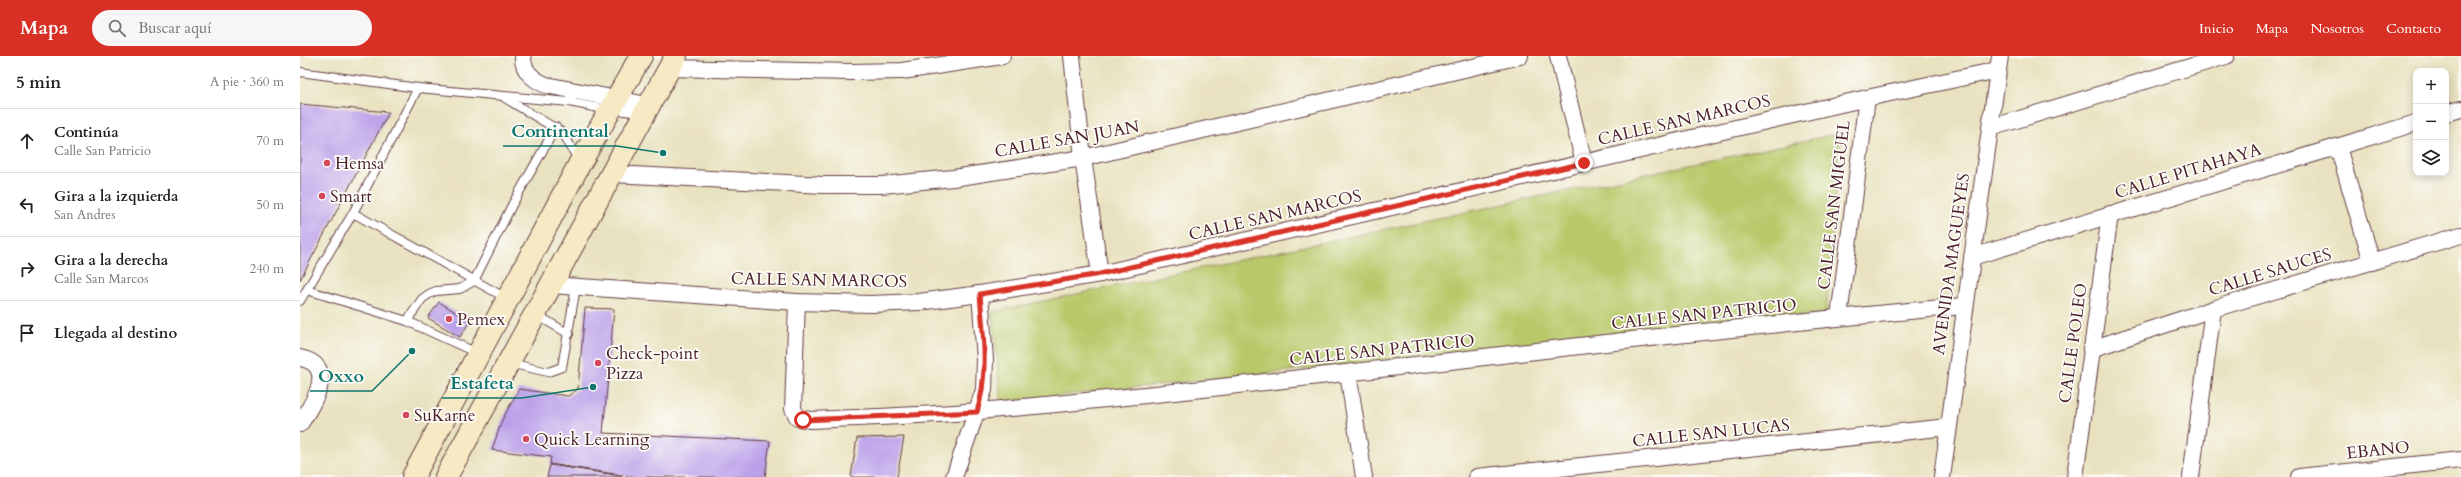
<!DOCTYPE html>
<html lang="es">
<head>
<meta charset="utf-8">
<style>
	body { margin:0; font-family:Cardo,serif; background:#f6f6f6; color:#222 }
	.controls { position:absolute; right:12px; top:12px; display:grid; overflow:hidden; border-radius:8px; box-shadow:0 2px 10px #0003 }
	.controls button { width:36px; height:36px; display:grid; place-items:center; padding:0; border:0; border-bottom:1px solid #e0e0e0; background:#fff; color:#222; font:20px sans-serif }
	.stop { position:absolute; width:12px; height:12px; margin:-9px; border:3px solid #d93025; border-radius:50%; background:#fff }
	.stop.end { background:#d93025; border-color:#fff; box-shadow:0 1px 4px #0008 }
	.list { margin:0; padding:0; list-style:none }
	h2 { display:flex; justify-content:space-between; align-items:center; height:52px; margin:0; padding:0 16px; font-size:17px }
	h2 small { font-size:13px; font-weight:400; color:#767676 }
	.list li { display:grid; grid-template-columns:26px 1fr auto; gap:12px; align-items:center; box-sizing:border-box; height:64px; padding:0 16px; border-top:1px solid #e0e0e0 }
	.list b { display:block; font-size:15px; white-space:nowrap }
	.list p { margin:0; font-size:13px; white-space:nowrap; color:#767676 }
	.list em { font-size:13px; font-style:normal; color:#767676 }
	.icon { flex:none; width:22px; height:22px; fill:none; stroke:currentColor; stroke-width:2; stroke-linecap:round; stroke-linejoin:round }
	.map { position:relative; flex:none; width:2161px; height:421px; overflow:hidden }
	header { display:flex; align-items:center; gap:24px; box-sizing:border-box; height:56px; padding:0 20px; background:#d93025; color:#fff }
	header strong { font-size:19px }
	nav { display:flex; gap:22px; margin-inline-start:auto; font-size:14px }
	.search { width:280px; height:36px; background:#f6f6f6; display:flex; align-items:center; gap:10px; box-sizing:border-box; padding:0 14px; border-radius:22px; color:#767676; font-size:15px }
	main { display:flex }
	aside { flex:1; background:#fff }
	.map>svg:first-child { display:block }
	.green { fill:#b9c96b; stroke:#82744b }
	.building { fill:#ba9fe9 }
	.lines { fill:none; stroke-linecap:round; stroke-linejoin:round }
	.lane-casing { stroke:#623c41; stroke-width:10 }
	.street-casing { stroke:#623c41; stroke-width:18 }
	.secondary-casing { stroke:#623c41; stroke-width:24 }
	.lane { stroke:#fff; stroke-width:8 }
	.street { stroke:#fff; stroke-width:16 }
	.secondary { stroke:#f6e9c3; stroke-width:22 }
	.route { stroke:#d93025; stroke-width:5 }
	.poi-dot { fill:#d1495b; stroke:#fdfcf7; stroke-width:1.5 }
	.labels { text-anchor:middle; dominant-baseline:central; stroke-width:3.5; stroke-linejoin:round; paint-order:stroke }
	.street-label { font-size:17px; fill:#4a1f2b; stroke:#fdfcf7 }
	.poi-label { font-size:17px; fill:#4a1f2b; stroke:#fdfcf7; text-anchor:start }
	.leader { fill:none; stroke:#0f766e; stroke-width:1.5 }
	.callout-dot { fill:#0f766e; stroke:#fdfcf7; stroke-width:1.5 }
	.callout-label { font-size:18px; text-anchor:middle; font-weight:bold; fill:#0f766e; stroke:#fdfcf7; stroke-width:3.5; stroke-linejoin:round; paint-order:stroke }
</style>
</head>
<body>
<header>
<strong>Mapa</strong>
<div class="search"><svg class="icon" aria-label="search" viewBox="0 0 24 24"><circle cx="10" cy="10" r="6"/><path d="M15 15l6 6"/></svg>Buscar aquí</div>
<nav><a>Inicio</a><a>Mapa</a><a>Nosotros</a><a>Contacto</a></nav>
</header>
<main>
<aside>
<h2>5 min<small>A pie · 360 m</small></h2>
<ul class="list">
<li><svg class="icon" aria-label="ahead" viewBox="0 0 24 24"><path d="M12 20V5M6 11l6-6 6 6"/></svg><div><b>Continúa</b><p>Calle San Patricio</p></div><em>70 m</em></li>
<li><svg class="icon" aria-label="left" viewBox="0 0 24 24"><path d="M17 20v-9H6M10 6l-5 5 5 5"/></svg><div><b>Gira a la izquierda</b><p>San Andres</p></div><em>50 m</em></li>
<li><svg class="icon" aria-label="right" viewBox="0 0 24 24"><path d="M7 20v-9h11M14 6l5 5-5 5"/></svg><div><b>Gira a la derecha</b><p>Calle San Marcos</p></div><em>240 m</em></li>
<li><svg class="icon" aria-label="arrive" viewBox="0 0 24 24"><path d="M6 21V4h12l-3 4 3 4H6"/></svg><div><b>Llegada al destino</b></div></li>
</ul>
</aside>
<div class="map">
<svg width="2161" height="421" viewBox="0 0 2161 421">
	<rect width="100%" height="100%" fill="#fdfcf7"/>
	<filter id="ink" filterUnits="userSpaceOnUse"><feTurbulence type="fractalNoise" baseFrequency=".025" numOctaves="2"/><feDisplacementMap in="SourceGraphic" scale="8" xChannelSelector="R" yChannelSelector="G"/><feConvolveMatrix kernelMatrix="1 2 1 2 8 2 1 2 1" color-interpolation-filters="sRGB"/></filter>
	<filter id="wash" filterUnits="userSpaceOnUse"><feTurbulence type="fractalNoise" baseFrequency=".012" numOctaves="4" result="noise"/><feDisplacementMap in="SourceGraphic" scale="16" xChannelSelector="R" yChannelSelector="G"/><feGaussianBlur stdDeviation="0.9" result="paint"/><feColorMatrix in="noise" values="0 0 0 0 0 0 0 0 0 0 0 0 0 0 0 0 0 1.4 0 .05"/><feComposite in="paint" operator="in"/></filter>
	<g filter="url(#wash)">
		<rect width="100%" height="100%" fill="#e9e2c0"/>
		<polygon class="green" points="1541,77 1526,257 701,346 692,256"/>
		<g id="blocks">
			<g class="building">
				<polygon points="0,48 89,56 0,224"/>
				<polygon points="139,246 170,265 160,281 128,262"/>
				<polygon points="285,252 314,253 303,377 470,385 465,421 335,421 250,408 251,401 192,394 202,364 219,333 268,340 278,333"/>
				<polygon points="604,381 597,421 551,421 557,382"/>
				<polygon points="250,409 322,420 322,421 247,421"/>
			</g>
		</g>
	</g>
	<g filter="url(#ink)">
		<use href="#blocks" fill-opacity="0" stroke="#623c41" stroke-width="1"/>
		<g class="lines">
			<g class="lane-casing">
				<g id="lane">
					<polyline points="0,16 118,32 269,46 304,53 343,57"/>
					<polyline points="205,42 263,77 279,105"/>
					<polyline points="53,157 206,242"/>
					<polyline points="7,234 107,265 177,297"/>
					<polyline points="0,245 53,157 118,32"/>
					<polyline points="237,259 269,278"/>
					<polyline points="107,265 122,243 129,238 136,235 160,233 174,225 212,149 256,71"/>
					<polyline points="209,307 248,316 262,311 276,231"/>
				</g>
			</g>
			<g class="street-casing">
				<g id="street">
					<path d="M223,0C222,15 234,24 246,29L347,49"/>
					<polyline points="772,0 783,102 800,218"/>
					<polyline points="1258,0 1284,107"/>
					<polyline points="369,12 552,16 602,15 702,0"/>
					<polyline points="2146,57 2161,53"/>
					<polyline points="1690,72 1926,0"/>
					<polyline points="2038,91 2072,206"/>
					<polyline points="313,118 524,129 582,129 653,122 783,102 1220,0"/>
					<polyline points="1672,201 2116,67"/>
					<polyline points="251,229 497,246 571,248 619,246 680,238 800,218 1567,42 1698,14"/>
					<path d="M497,246L493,353L498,362L511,364C567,361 623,360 679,355C1008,326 1335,279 1664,250"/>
					<polyline points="1539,261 1567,42"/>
					<polyline points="1791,293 1913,253 2161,179"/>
					<path d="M0,302C39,309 12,349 0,368"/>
					<polyline points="1048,317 1064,421"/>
					<polyline points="654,421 684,334 685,303 680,238"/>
					<polyline points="1177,421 1648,371"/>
					<polyline points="1642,421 1700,0"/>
					<polyline points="1775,421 1810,158"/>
					<polyline points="1891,421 1913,253"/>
					<polyline points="1999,421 2161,404"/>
				</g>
			</g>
			<g class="secondary-casing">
				<g id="secondary">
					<polyline points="113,421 280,107 341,0"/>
					<polyline points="146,421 376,0"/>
				</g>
			</g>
			<use href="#lane" class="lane"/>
			<use href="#street" class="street"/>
			<use href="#secondary" class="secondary"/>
		</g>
	</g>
	<g class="lines" filter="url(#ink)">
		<path class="route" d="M503,364L677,356C689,317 683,278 680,238L800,218L1284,107"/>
	</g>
	<g class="poi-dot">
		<circle cx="27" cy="107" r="4"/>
		<circle cx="22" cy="140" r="4"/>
		<circle cx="149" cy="263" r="4"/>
		<circle cx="298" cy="307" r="4"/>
		<circle cx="106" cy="359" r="4"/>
		<circle cx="226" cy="383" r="4"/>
	</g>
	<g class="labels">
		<g class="street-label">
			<text transform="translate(1384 64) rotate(-13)">CALLE SAN MARCOS</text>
			<text transform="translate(767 83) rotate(-10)">CALLE SAN JUAN</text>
			<text transform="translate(1888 115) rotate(-17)">CALLE PITAHAYA</text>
			<text transform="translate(1534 149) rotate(-83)">CALLE SAN MIGUEL</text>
			<text transform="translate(975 159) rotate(-13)">CALLE SAN MARCOS</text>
			<text transform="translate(1651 208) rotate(-82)">AVENIDA MAGUEYES</text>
			<text transform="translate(1970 216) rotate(-17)">CALLE SAUCES</text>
			<text transform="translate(519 224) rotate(1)">CALLE SAN MARCOS</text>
			<text transform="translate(1404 258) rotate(-6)">CALLE SAN PATRICIO</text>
			<text transform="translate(1773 287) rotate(-82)">CALLE POLEO</text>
			<text transform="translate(1082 294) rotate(-6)">CALLE SAN PATRICIO</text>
			<text transform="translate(1411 377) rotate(-6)">CALLE SAN LUCAS</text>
			<text transform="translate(2078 394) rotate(-6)">EBANO</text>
		</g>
		<g class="poi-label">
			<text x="35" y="107">Hemsa</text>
			<text x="30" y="140">Smart</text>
			<text x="157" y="263">Pemex</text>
			<text x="306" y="297">Check-point<tspan x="306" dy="20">Pizza</tspan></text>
			<text x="114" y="359">SuKarne</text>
			<text x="234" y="383">Quick Learning</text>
		</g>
	</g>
	<path class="leader" d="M363 97L317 90H203M112 295L72 335H10M293 331L222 342H142"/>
	<g class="callout-dot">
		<circle cx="363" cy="97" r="4"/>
		<circle cx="112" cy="295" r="4"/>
		<circle cx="293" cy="331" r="4"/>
	</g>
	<g class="callout-label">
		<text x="260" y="81">Continental</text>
		<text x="41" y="326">Oxxo</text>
		<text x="182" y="333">Estafeta</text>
	</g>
</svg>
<div class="controls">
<button>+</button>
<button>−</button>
<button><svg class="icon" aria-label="layers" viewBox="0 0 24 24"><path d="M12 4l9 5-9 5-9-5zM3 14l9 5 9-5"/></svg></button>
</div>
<div class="stop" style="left:503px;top:364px"></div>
<div class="stop end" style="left:1284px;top:107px"></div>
</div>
</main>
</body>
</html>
